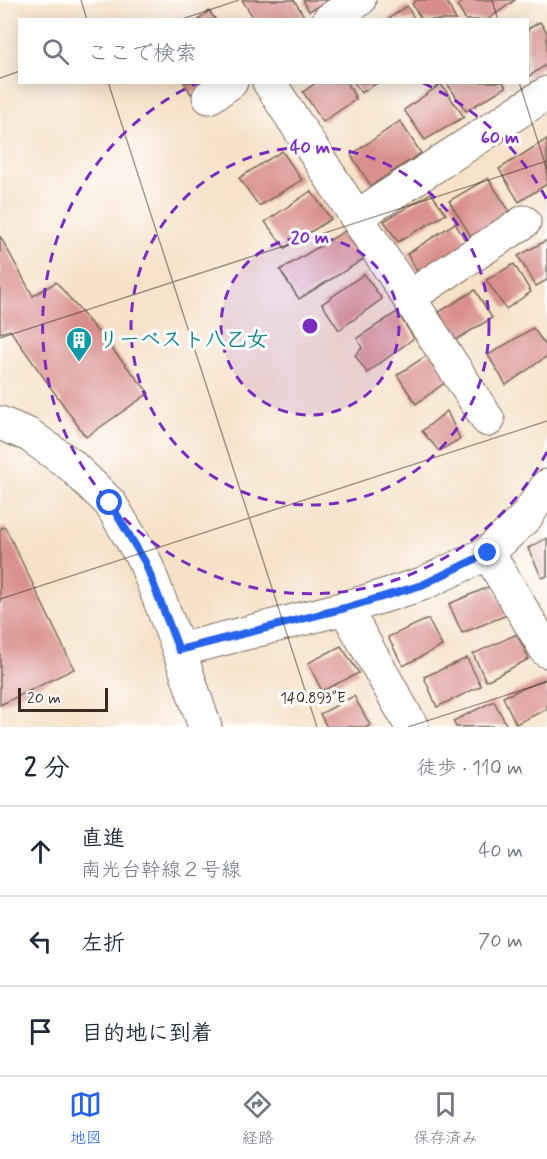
<!DOCTYPE html>
<html lang="ja">
<head>
<meta charset="utf-8">
<style>
	body { margin:0; font-family:Mynerve,"Klee One",sans-serif; background:#f6f6f7; color:#1f2937 }
	.scale { position:absolute; left:18px; bottom:15px; width:90px; box-sizing:border-box; padding-left:6px; border:3px solid #3b2a1e; border-top:0; font-size:16px; line-height:21px; white-space:nowrap; color:#3b2a1e; -webkit-text-stroke:4px #fff; paint-order:stroke }
	.stop { position:absolute; width:18px; height:18px; margin:-14px; border:4px solid #2563eb; border-radius:50%; background:#fff }
	.stop.end { background:#2563eb; border-color:#fff; box-shadow:0 2px 6px #0008 }
	.list { margin:0; padding:0; list-style:none }
	h2 { display:flex; justify-content:space-between; align-items:center; height:78px; margin:0; padding:0 24px; font-size:26px }
	h2 small { font-size:20px; font-weight:400; color:#747a83 }
	.list li { display:grid; grid-template-columns:39px 1fr auto; gap:18px; align-items:center; box-sizing:border-box; height:90px; padding:0 24px; border-top:2px solid #e0e1e3 }
	.list b { display:block; font-size:22px; white-space:nowrap }
	.list p { margin:0; font-size:20px; white-space:nowrap; color:#747a83 }
	.list em { font-size:20px; font-style:normal; color:#747a83 }
	.icon { flex:none; width:33px; height:33px; fill:none; stroke:currentColor; stroke-width:2; stroke-linecap:round; stroke-linejoin:round }
	.map { position:relative; flex:none; width:547px; height:727px; overflow:hidden }
	.search { position:absolute; background:#fff; box-shadow:0 3px 15px #0003; left:18px; right:18px; top:18px; height:66px; display:flex; align-items:center; gap:15px; box-sizing:border-box; padding:0 21px; border-radius:0px; color:#747a83; font-size:22px }
	.sheet { height:348px; background:#fff }
	nav { display:flex; justify-content:space-around; align-items:center; box-sizing:border-box; height:84px; border-top:2px solid #e0e1e3; background:#fff; font-size:16px; color:#747a83 }
	nav a { display:grid; justify-items:center; gap:3px }
	nav .on { color:#2563eb }
	.map>svg:first-child { display:block }
	.building { fill:#d9908c }
	.lines { fill:none; stroke-linecap:round; stroke-linejoin:round }
	.minor-casing { stroke:#7c6a5a; stroke-width:35 }
	.minor { stroke:#fff; stroke-width:33 }
	.route { stroke:#2563eb; stroke-width:8 }
	.ticks { fill:none; stroke:#3b2a1e; stroke-width:1.5; stroke-opacity:0.45 }
	.ring { fill:none; stroke:#7b2cbf; stroke-width:3; stroke-dasharray:10 8 }
	.labels { text-anchor:middle; dominant-baseline:central; stroke-width:6; stroke-linejoin:round; paint-order:stroke }
	.culture-label { font-size:21px; font-weight:bold; fill:#0d838f; stroke:#fff; text-anchor:start }
	.ticks-label { font-size:15px; text-anchor:middle; fill:#3b2a1e; stroke:#fff; stroke-width:6; stroke-linejoin:round; paint-order:stroke }
	.centre { fill:#7b2cbf; stroke:#fff; stroke-width:3 }
	.ring-label { font-size:18px; text-anchor:middle; font-weight:bold; fill:#7b2cbf; stroke:#fff; stroke-width:6; stroke-linejoin:round; paint-order:stroke }
</style>
</head>
<body>
<div class="map">
<svg width="547" height="727" viewBox="0 0 547 727">
	<rect width="100%" height="100%" fill="#fff"/>
	<filter id="ink" filterUnits="userSpaceOnUse"><feTurbulence type="fractalNoise" baseFrequency=".0167" numOctaves="2"/><feDisplacementMap in="SourceGraphic" scale="12" xChannelSelector="R" yChannelSelector="G"/><feConvolveMatrix kernelMatrix="1 2 1 2 8 2 1 2 1" color-interpolation-filters="sRGB"/></filter>
	<filter id="wash" filterUnits="userSpaceOnUse"><feTurbulence type="fractalNoise" baseFrequency=".008" numOctaves="4" result="noise"/><feDisplacementMap in="SourceGraphic" scale="24" xChannelSelector="R" yChannelSelector="G"/><feGaussianBlur stdDeviation="1.35" result="paint"/><feColorMatrix in="noise" values="0 0 0 0 0 0 0 0 0 0 0 0 0 0 0 0 0 1.4 0 .05"/><feComposite in="paint" operator="in"/></filter>
	<g filter="url(#wash)">
		<rect width="100%" height="100%" fill="#f6e2c9"/>
		<g id="blocks">
			<g class="building">
				<polygon points="242,0 294,0 304,16 298,20 255,20"/>
				<polygon points="303,0 330,0 309,11"/>
				<polygon points="417,0 446,0 456,20 422,20 412,4"/>
				<polygon points="466,0 515,0 487,20 466,20 457,6"/>
				<polygon points="407,6 415,20 387,20"/>
				<polygon points="209,11 216,20 198,20"/>
				<polygon points="540,22 547,32 547,64 528,77 528,29"/>
				<polygon points="184,82 211,82 191,94"/>
				<polygon points="317,82 347,82 356,99 323,122 303,92"/>
				<polygon points="354,82 379,82 361,93"/>
				<polygon points="446,82 503,82 506,87 466,111"/>
				<polygon points="441,84 464,117 425,140 404,110"/>
				<polygon points="400,121 421,153 371,186 351,155"/>
				<polygon points="547,139 547,184 519,202 499,169"/>
				<polygon points="282,151 302,180 259,206 239,178"/>
				<polygon points="488,178 510,212 472,238 449,201"/>
				<polygon points="311,191 331,219 285,248 265,222"/>
				<polygon points="431,193 446,214 398,242 384,221"/>
				<polygon points="455,223 468,245 420,276 407,254"/>
				<polygon points="345,231 364,259 299,299 280,270"/>
				<polygon points="0,236 33,296 56,282 149,393 86,437 10,330 0,333"/>
				<polygon points="547,240 547,280 536,286 518,256"/>
				<polygon points="514,264 531,292 506,309 486,280"/>
				<polygon points="364,274 382,299 339,330 322,304"/>
				<polygon points="475,290 492,318 454,341 439,312"/>
				<polygon points="397,312 414,338 367,373 355,355 362,348 357,338"/>
				<polygon points="533,328 547,347 547,356 506,385 488,355"/>
				<polygon points="432,352 450,379 416,404 397,375"/>
				<polygon points="447,411 460,439 439,451 422,431"/>
				<polygon points="5,527 74,669 0,705 0,529"/>
				<polygon points="547,538 547,576 542,578 528,548"/>
				<polygon points="493,585 507,615 462,633 449,604"/>
				<polygon points="428,619 442,646 403,666 388,637"/>
				<polygon points="517,634 529,659 486,681 473,654"/>
				<polygon points="341,646 359,673 322,691 308,663"/>
				<polygon points="467,658 481,686 437,707 424,677"/>
				<polygon points="547,678 547,709 516,724 503,697"/>
				<polygon points="354,696 370,725 367,727 327,727 320,714"/>
				<polygon points="494,701 507,726 456,727 453,721"/>
			</g>
		</g>
	</g>
	<g filter="url(#ink)">
		<use href="#blocks" fill-opacity="0" stroke="#7c6a5a" stroke-width="1.5"/>
		<g class="lines">
			<g class="minor-casing">
				<g id="minor">
					<polyline points="329,20 359,0"/>
					<polyline points="269,82 488,420"/>
					<polyline points="209,97 231,82"/>
					<polyline points="356,217 547,93"/>
					<polyline points="409,297 524,222"/>
					<polyline points="0,423 29,435 71,465 110,503 145,562 179,650 205,727"/>
					<polyline points="488,553 547,651"/>
					<polyline points="345,608 412,727"/>
					<polyline points="179,650 345,608 422,584 488,553 526,517 547,486"/>
				</g>
			</g>
			<use href="#minor" class="minor"/>
		</g>
	</g>
	<g class="lines" filter="url(#ink)">
		<polyline class="route" points="110,503 145,562 179,650 345,608 422,585 488,553"/>
	</g>
	<path class="ticks" d="M81,0L87,20M492,0L498,20M179,20L239,0M0,78L20,71M108,82L317,727M519,82L547,170M0,338L547,161M0,599L547,421M408,727L547,682"/>
	<circle cx="310" cy="326" r="89" fill="#7b2cbf" fill-opacity=".12"/>
	<g class="ring">
		<circle cx="310" cy="326" r="89"/>
		<circle cx="310" cy="326" r="179"/>
		<path d="M547 452A268 268 0 1 1 197 83M423 83A268 268 0 0 1 547 200"/>
	</g>
	<defs>
		<g id="building-pin" transform="scale(1.35)"><path d="M0 17L-7.5 6A9.5 9.5 0 1 1 7.5 6Z" fill="#0f9aa8" stroke="#fff"/><path d="M-4-6H4V6H1V3H-1V6H-4ZM-2.5-4.3h1.7v1.8h-1.7ZM.8-4.3h1.7v1.8H.8ZM-2.5-1h1.7V.8h-1.7ZM.8-1h1.7V.8H.8Z" fill="#fff"/></g>
	</defs>
	<g fill-rule="evenodd">
		<use href="#building-pin" x="79" y="340"/>
	</g>
	<g class="labels">
		<g class="culture-label">
			<text x="98" y="340">リーベスト八乙女</text>
		</g>
	</g>
	<g class="ticks-label">
		<text x="313" y="703">140.893°E</text>
	</g>
	<circle cx="310" cy="326" r="9" class="centre"/>
	<g class="ring-label">
		<text x="500" y="143">60 m</text>
		<text x="310" y="153">40 m</text>
		<text x="310" y="243">20 m</text>
	</g>
</svg>
<div class="scale">20 m</div>
<div class="stop" style="left:110px;top:503px"></div>
<div class="stop end" style="left:488px;top:553px"></div>
<div class="search"><svg class="icon" aria-label="search" viewBox="0 0 24 24"><circle cx="10" cy="10" r="6"/><path d="M15 15l6 6"/></svg>ここで検索</div>
</div>
<section class="sheet">
<h2>2 分<small>徒歩 · 110 m</small></h2>
<ul class="list">
<li><svg class="icon" aria-label="ahead" viewBox="0 0 24 24"><path d="M12 20V5M6 11l6-6 6 6"/></svg><div><b>直進</b><p>南光台幹線２号線</p></div><em>40 m</em></li>
<li><svg class="icon" aria-label="left" viewBox="0 0 24 24"><path d="M17 20v-9H6M10 6l-5 5 5 5"/></svg><div><b>左折</b></div><em>70 m</em></li>
<li><svg class="icon" aria-label="arrive" viewBox="0 0 24 24"><path d="M6 21V4h12l-3 4 3 4H6"/></svg><div><b>目的地に到着</b></div></li>
</ul>
</section>
<nav>
<a class="on"><svg class="icon" aria-label="map" viewBox="0 0 24 24"><path d="M3 6l6-2 6 2 6-2v14l-6 2-6-2-6 2zM9 4v14M15 6v14"/></svg>地図</a>
<a><svg class="icon" aria-label="directions" viewBox="0 0 24 24"><path d="M12 3l9 9-9 9-9-9zM9 14v-3h6M13 9l2 2-2 2"/></svg>経路</a>
<a><svg class="icon" aria-label="saved" viewBox="0 0 24 24"><path d="M7 4h10v16l-5-4-5 4z"/></svg>保存済み</a>
</nav>
</body>
</html>
